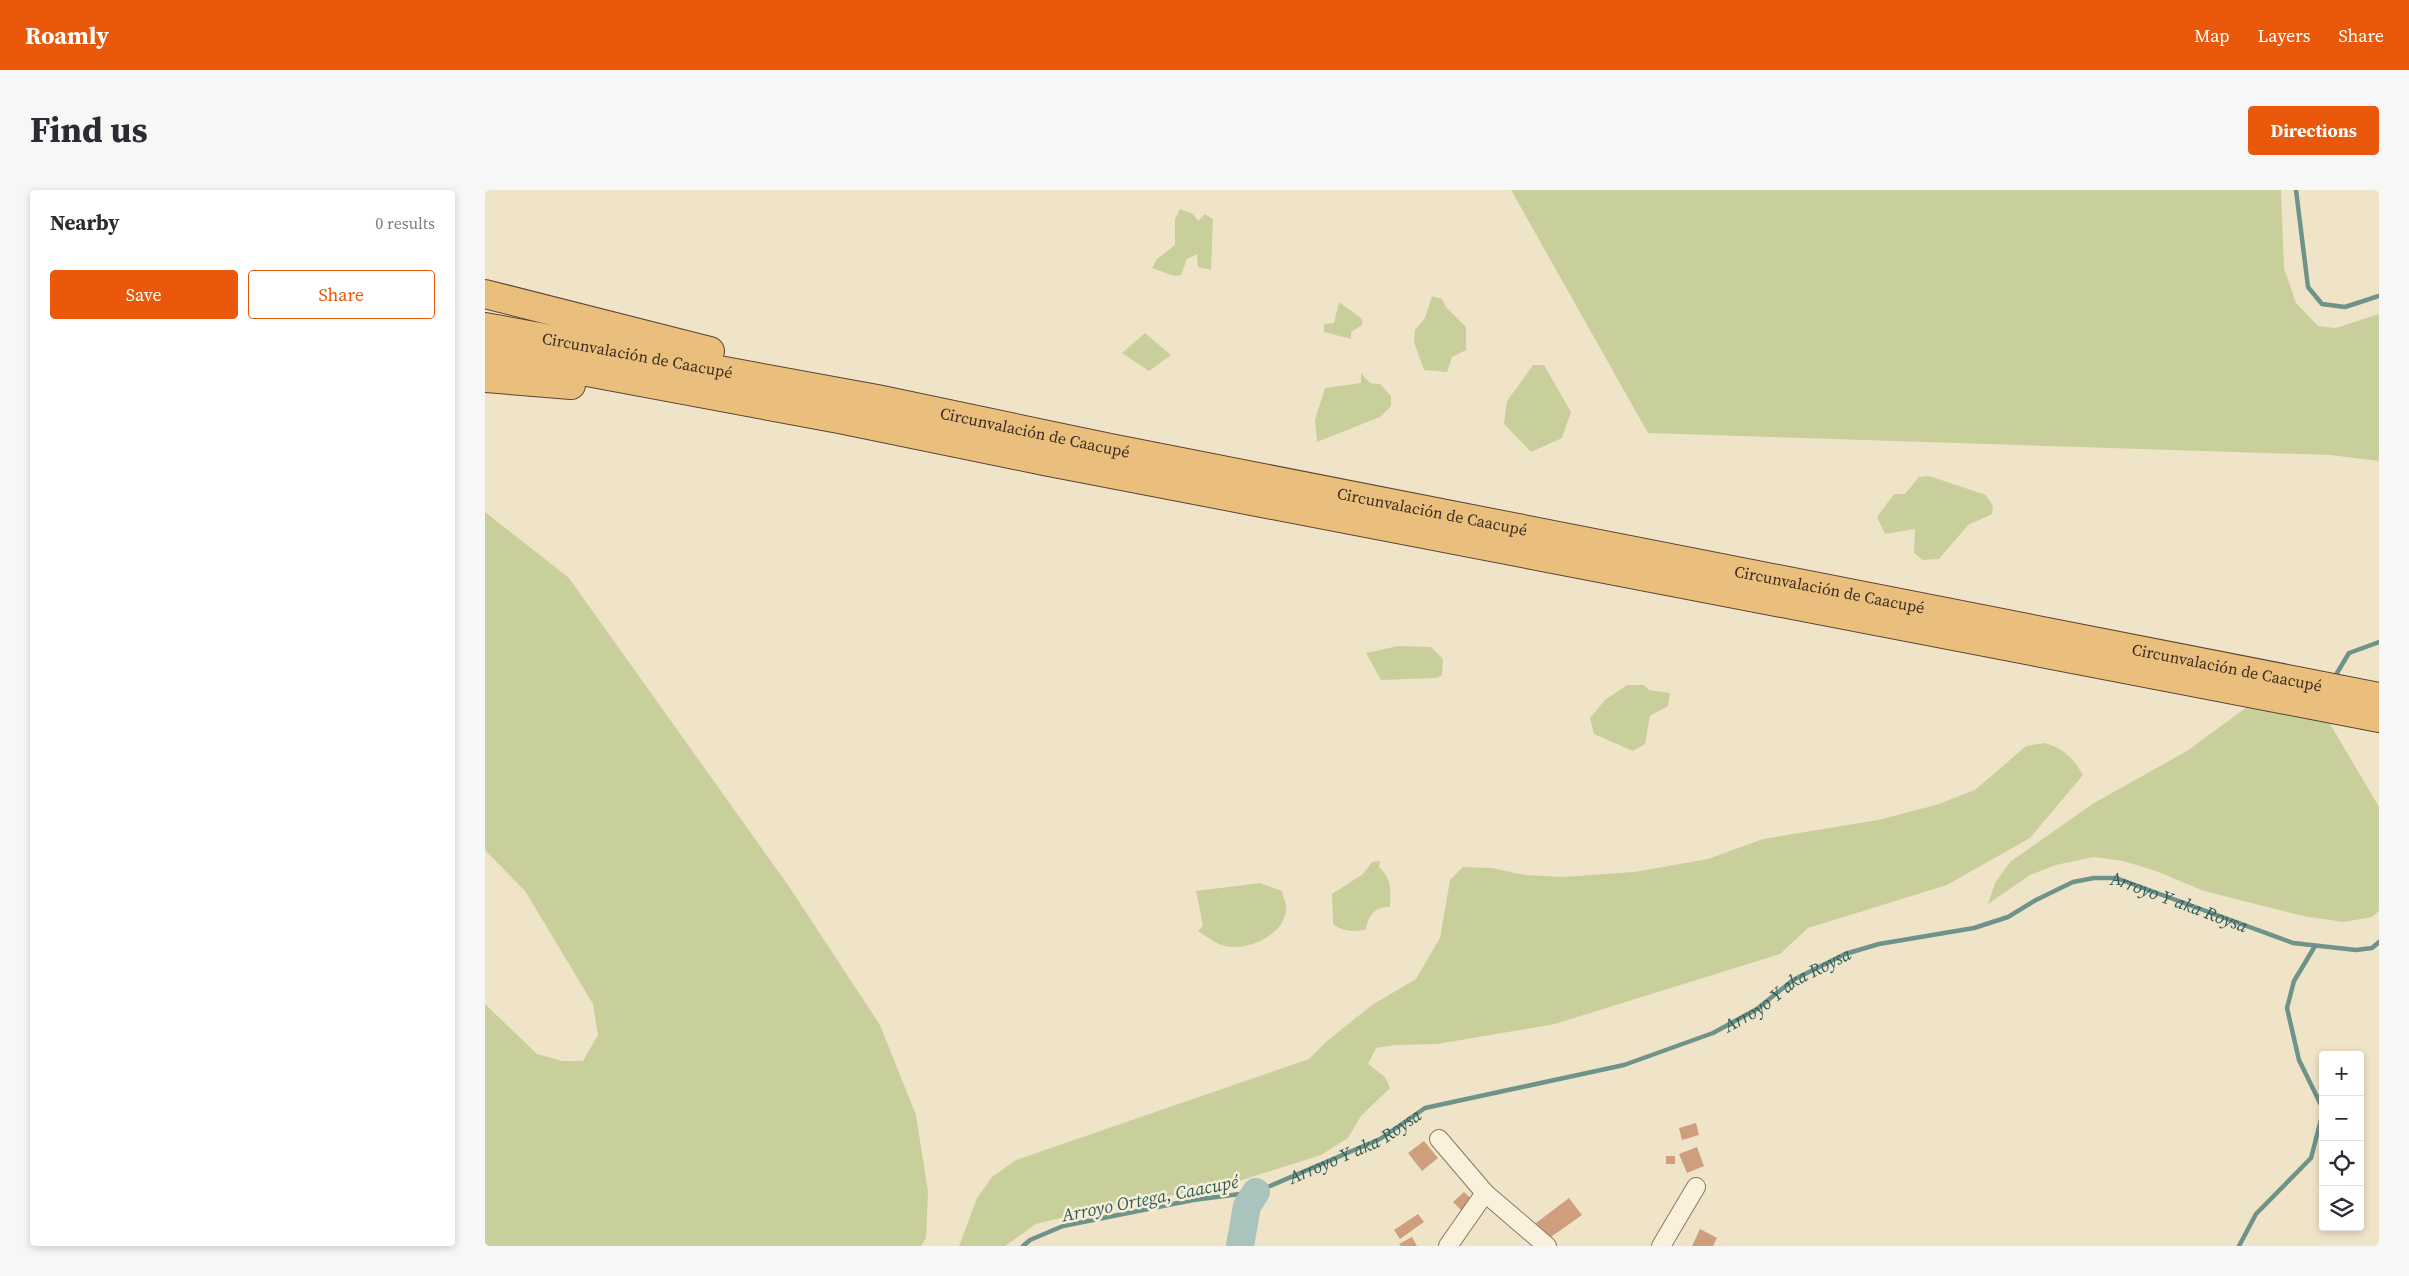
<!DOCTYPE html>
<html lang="en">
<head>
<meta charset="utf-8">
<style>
	body { margin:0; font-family:"Source Serif 4",serif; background:#f7f7f7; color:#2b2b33 }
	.controls { position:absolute; right:15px; bottom:15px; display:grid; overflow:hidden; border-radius:5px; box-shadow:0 2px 8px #0003 }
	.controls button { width:45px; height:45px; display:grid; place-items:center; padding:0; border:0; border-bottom:1px solid #e1e1e2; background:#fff; color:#2b2b33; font:25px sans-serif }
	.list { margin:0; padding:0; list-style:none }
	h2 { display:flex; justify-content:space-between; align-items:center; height:65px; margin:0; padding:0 20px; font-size:21px }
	h2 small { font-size:16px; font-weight:400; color:#7c7c81 }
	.actions { display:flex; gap:10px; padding:15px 20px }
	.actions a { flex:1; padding:11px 0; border:1px solid #ea580c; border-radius:5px; text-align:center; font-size:18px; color:#ea580c }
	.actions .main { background:#ea580c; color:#fff }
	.icon { flex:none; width:28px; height:28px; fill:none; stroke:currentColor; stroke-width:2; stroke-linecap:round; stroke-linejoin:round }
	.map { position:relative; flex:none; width:1894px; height:1056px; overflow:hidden; border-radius:5px }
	header { display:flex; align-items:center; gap:30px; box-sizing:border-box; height:70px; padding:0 25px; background:#ea580c; color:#fff }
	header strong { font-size:24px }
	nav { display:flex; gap:28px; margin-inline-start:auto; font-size:18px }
	.intro { display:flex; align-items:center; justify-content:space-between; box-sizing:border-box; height:120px; padding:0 30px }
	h1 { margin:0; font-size:35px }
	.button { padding:12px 22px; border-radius:5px; background:#ea580c; color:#fff; font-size:18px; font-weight:700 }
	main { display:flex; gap:30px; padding:0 30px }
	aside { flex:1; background:#fff; border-radius:5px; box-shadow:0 2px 8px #0003 }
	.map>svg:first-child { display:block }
	.green { fill:#c9cf9b }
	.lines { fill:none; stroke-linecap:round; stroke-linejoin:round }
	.stream { stroke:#6f938a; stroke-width:4.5 }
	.river { stroke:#a9c4bc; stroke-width:28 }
	.building { fill:#cf9f7d }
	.minor-casing { stroke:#8d765c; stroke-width:20 }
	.trunk-casing { stroke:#5b4430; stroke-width:30 }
	.minor { stroke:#faf1dc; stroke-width:18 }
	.trunk { stroke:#eabe7c; stroke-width:28 }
	.labels { text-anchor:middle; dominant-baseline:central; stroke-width:5; stroke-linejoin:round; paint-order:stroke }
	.street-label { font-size:16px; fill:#3d2e20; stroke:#f7eed8 }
	.water-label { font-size:18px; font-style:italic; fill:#2f5d5a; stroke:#f7eed8 }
</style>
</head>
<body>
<header>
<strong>Roamly</strong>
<nav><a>Map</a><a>Layers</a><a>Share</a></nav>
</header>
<div class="intro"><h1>Find us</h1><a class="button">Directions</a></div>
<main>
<aside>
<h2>Nearby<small>0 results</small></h2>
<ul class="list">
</ul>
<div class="actions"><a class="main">Save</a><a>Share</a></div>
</aside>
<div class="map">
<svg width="1894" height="1056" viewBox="0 0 1894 1056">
	<rect width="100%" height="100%" fill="#f0e4c8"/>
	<g class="green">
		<polygon points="1026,0 1796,0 1799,78 1811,113 1833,136 1851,138 1894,124 1894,271 1845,265 1163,243"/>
		<polygon points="695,19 708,24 713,31 720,24 728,29 726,80 713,77 712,64 702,69 696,85 689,86 667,78 672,69 690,55 690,29"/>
		<polygon points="947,106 957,109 961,117 981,137 981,160 967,167 962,182 939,180 929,152 930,140 940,128"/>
		<polygon points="854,112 877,129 877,135 866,142 866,149 839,142 839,134 849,133"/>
		<polygon points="660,143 686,165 664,181 637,163"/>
		<polygon points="1048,175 1059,175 1086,222 1077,248 1046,262 1019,234 1022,211"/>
		<polygon points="876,183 885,193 895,194 906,206 906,216 895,227 832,252 830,230 840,198 876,193"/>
		<polygon points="1444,286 1501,305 1508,316 1507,324 1483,335 1454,369 1438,370 1429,363 1430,339 1400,344 1392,327 1409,304 1420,304 1434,287"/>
		<polygon points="0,322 84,388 305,698 395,835 431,925 443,1002 441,1048 436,1056 0,1056 0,814 52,864 77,871 98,871 113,845 108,814 40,701 0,660"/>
		<polygon points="913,456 946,457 958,469 957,485 952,488 896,490 881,463"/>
		<polygon points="1807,475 1825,479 1834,487 1841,527 1894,617 1894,721 1887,727 1859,732 1818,726 1719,701 1671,681 1638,671 1608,667 1571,675 1545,685 1503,714 1510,693 1525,672 1609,613 1702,561 1781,503"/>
		<polygon points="1142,495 1159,495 1164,500 1185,503 1183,516 1165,526 1160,554 1148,561 1109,544 1105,528 1120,510"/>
		<path d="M1559,553C1579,558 1588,568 1598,585L1545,648L1462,695L1323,738L1295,764L1070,834L952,854L910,855L891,858L883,874L900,887L905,898L876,926L863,948L836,965L735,997L621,1017L551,1034L520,1056H474L492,1008L507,987L531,970L824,869L842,851L887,815L931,789L955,748L965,690L978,677L1007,678L1040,685L1078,687L1149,682L1223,669L1278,649L1393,630L1451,615L1490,600L1541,556Z"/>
		<path d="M895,671L894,677C907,689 906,700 905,717C889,717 884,725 881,739C869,743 857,741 848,734L847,704L878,684L887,672Z"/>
		<path d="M775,693L797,701C798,707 802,714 801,720C800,744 762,762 740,756C731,754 721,746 713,741L718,736L711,701Z"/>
	</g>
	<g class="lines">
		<g class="stream">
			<polyline points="1811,0 1823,97 1837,114 1860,117 1894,106"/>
			<polyline points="1852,483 1864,463 1894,452"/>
			<polyline points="1830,756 1809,791 1802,818 1814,870 1838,919"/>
			<path id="s1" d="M538,1056L545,1050L578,1036L708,1010L771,1002L895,949L940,918L1139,875L1228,843L1272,819L1308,790L1360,764L1394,754L1489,738L1523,727L1551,710L1588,692L1609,688H1631L1808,753L1871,760L1887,758L1894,752"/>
			<polyline points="1754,1056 1771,1024 1826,968 1838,922"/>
		</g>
		<polyline class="river" points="755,1056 762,1016 771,1002"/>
	</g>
	<g class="building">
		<polygon points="1211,933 1214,945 1197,950 1194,938"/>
		<polygon points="939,951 953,968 937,981 923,963"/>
		<polygon points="1212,957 1219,976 1202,983 1194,964"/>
		<rect x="1181" y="966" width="9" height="8"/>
		<polygon points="979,1002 989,1011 978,1022 968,1012"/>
		<polygon points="1084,1008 1097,1025 1063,1049 1051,1033"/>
		<polygon points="933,1024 939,1032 915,1049 909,1040"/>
		<polygon points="1215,1039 1232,1048 1228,1056 1207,1056"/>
		<polygon points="927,1047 932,1056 916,1056 914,1054"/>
	</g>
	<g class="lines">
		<g class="minor-casing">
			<g id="minor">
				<polyline points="954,949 1000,1003 1062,1056"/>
				<polyline points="963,1056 1000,1003"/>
				<polyline points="1176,1056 1211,997"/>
			</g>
		</g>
		<g class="trunk-casing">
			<g id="trunk">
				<polyline points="0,104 225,161"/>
				<path id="s2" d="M0,137L392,209L625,258L1894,507"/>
				<polyline points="0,163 354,229 559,271 1894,528"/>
				<polyline points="0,188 86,195"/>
			</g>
		</g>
		<use href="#minor" class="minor"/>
		<use href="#trunk" class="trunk"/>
	</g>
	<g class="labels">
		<g class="street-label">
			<text stroke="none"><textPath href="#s2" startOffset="155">Circunvalación de Caacupé</textPath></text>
			<text stroke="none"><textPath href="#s2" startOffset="560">Circunvalación de Caacupé</textPath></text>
			<text stroke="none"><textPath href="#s2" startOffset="965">Circunvalación de Caacupé</textPath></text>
			<text stroke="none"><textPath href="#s2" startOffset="1370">Circunvalación de Caacupé</textPath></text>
			<text stroke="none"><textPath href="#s2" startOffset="1775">Circunvalación de Caacupé</textPath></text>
		</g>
		<g class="water-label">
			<text stroke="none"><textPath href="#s1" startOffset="1235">Arroyo Y aka Roysa</textPath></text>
			<text stroke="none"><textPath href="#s1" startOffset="815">Arroyo Y aka Roysa</textPath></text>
			<text stroke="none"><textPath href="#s1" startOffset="350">Arroyo Y aka Roysa</textPath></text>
			<text transform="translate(665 1008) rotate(-11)">Arroyo Ortega, Caacupé</text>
		</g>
	</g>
</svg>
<div class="controls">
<button>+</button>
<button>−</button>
<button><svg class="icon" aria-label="locate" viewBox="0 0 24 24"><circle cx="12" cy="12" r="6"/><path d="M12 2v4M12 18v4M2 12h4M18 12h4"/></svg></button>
<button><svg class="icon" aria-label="layers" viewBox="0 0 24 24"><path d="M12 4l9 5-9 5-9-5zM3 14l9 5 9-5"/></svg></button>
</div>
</div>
</main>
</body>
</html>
